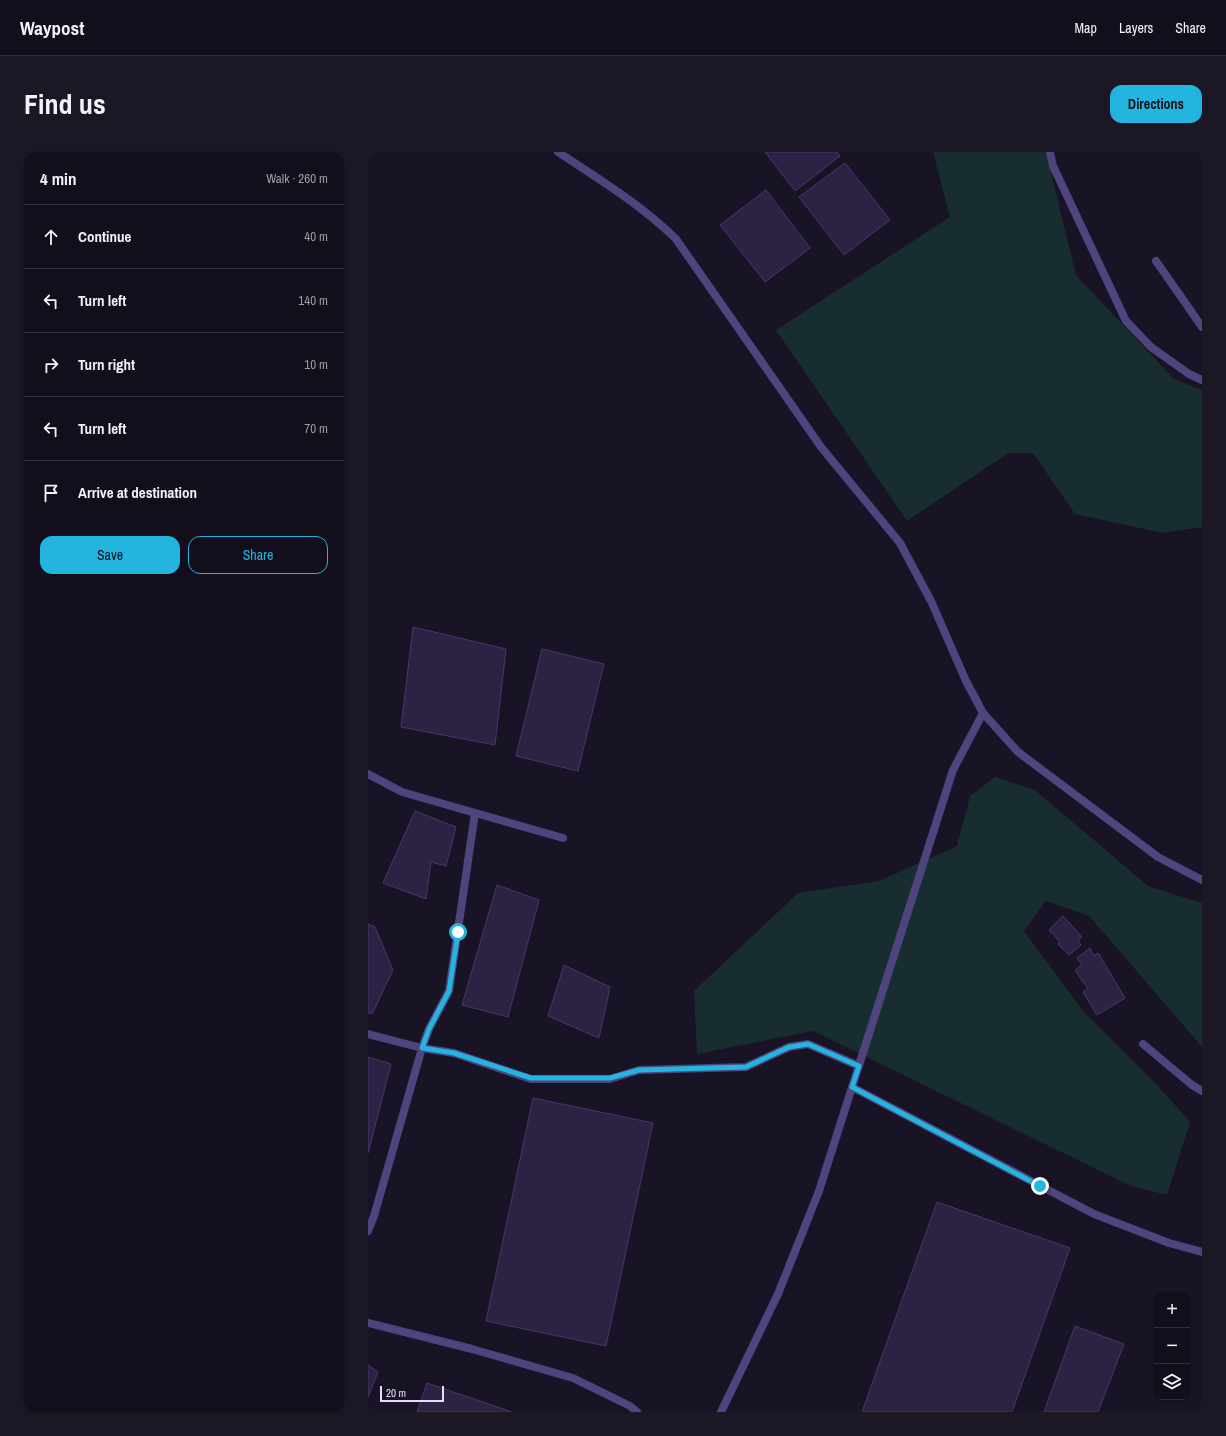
<!DOCTYPE html>
<html lang="en">
<head>
<meta charset="utf-8">
<style>
	body { margin:0; font-family:"Archivo Narrow",sans-serif; background:#1c1725; color:#f1f3f6 }
	.controls { position:absolute; right:12px; bottom:12px; display:grid; overflow:hidden; border-radius:8px; box-shadow:0 1px 3px #0004 }
	.controls button { width:36px; height:36px; display:grid; place-items:center; padding:0; border:0; border-bottom:1px solid #322e3b; background:#130e1c; color:#f1f3f6; font:20px sans-serif }
	.scale { position:absolute; left:12px; bottom:10px; width:64px; box-sizing:border-box; padding-left:4px; border:2px solid #e4dcfa; border-top:0; font-size:11px; line-height:14px; white-space:nowrap; color:#e4dcfa; -webkit-text-stroke:3px #191326; paint-order:stroke }
	.stop { position:absolute; width:12px; height:12px; margin:-9px; border:3px solid #23b5e0; border-radius:50%; background:#fff }
	.stop.end { background:#23b5e0; border-color:#fff; box-shadow:0 1px 4px #0008 }
	.list { margin:0; padding:0; list-style:none }
	h2 { display:flex; justify-content:space-between; align-items:center; height:52px; margin:0; padding:0 16px; font-size:17px }
	h2 small { font-size:13px; font-weight:400; color:#9d9ca3 }
	.list li { display:grid; grid-template-columns:26px 1fr auto; gap:12px; align-items:center; box-sizing:border-box; height:64px; padding:0 16px; border-top:1px solid #322e3b }
	.list b { display:block; font-size:15px; white-space:nowrap }
	.list em { font-size:13px; font-style:normal; color:#9d9ca3 }
	.actions { display:flex; gap:8px; padding:12px 16px }
	.actions a { flex:1; padding:9px 0; border:1px solid #23b5e0; border-radius:12px; text-align:center; font-size:14px; color:#23b5e0 }
	.actions .main { background:#23b5e0; color:#111 }
	.icon { flex:none; width:22px; height:22px; fill:none; stroke:currentColor; stroke-width:2; stroke-linecap:round; stroke-linejoin:round }
	.map { position:relative; flex:none; width:834px; height:1260px; overflow:hidden; border-radius:12px }
	header { display:flex; align-items:center; gap:24px; box-sizing:border-box; height:56px; padding:0 20px; background:#130e1c; border-bottom:1px solid #322e3b }
	header strong { font-size:19px }
	nav { display:flex; gap:22px; margin-inline-start:auto; font-size:14px }
	.intro { display:flex; align-items:center; justify-content:space-between; box-sizing:border-box; height:96px; padding:0 24px }
	h1 { margin:0; font-size:28px }
	.button { padding:10px 18px; border-radius:12px; background:#23b5e0; color:#111; font-size:14px; font-weight:700 }
	main { display:flex; gap:24px; padding:0 24px }
	aside { flex:1; background:#130e1c; border-radius:12px; box-shadow:0 1px 3px #0004 }
	.map>svg:first-child { display:block }
	.green { fill:#172d2f }
	.building { fill:#2d2244; stroke:#48376d }
	.lines { fill:none; stroke-linecap:round; stroke-linejoin:round }
	.service { stroke:#4e447e; stroke-width:8 }
	.minor { stroke:#4e447e; stroke-width:8 }
	.tertiary { stroke:#4e447e; stroke-width:8 }
	.route { stroke:#23b5e0; stroke-width:5 }
</style>
</head>
<body>
<header>
<strong>Waypost</strong>
<nav><a>Map</a><a>Layers</a><a>Share</a></nav>
</header>
<div class="intro"><h1>Find us</h1><a class="button">Directions</a></div>
<main>
<aside>
<h2>4 min<small>Walk · 260 m</small></h2>
<ul class="list">
<li><svg class="icon" aria-label="ahead" viewBox="0 0 24 24"><path d="M12 20V5M6 11l6-6 6 6"/></svg><div><b>Continue</b></div><em>40 m</em></li>
<li><svg class="icon" aria-label="left" viewBox="0 0 24 24"><path d="M17 20v-9H6M10 6l-5 5 5 5"/></svg><div><b>Turn left</b></div><em>140 m</em></li>
<li><svg class="icon" aria-label="right" viewBox="0 0 24 24"><path d="M7 20v-9h11M14 6l5 5-5 5"/></svg><div><b>Turn right</b></div><em>10 m</em></li>
<li><svg class="icon" aria-label="left" viewBox="0 0 24 24"><path d="M17 20v-9H6M10 6l-5 5 5 5"/></svg><div><b>Turn left</b></div><em>70 m</em></li>
<li><svg class="icon" aria-label="arrive" viewBox="0 0 24 24"><path d="M6 21V4h12l-3 4 3 4H6"/></svg><div><b>Arrive at destination</b></div></li>
</ul>
<div class="actions"><a class="main">Save</a><a>Share</a></div>
</aside>
<div class="map">
<svg width="834" height="1260" viewBox="0 0 834 1260">
	<rect width="100%" height="100%" fill="#191326"/>
	<g class="green">
		<polygon points="565,0 678,0 708,123 806,227 834,238 834,375 795,381 707,362 665,301 640,301 539,369 408,178 582,65"/>
		<polygon points="627,625 667,638 780,734 834,751 834,895 721,764 678,749 656,779 716,860 790,934 822,970 799,1043 763,1034 445,879 329,902 326,839 430,741 511,729 589,694 602,644"/>
	</g>
	<g class="building">
		<polygon points="397,0 469,0 472,4 427,39"/>
		<polygon points="477,11 522,68 476,103 431,45"/>
		<polygon points="398,38 442,96 397,130 352,73"/>
		<polygon points="45,475 138,497 127,593 33,575"/>
		<polygon points="174,497 236,512 210,619 148,604"/>
		<polygon points="47,659 88,675 78,714 63,710 58,747 15,731"/>
		<polygon points="129,733 171,748 140,865 94,853"/>
		<polygon points="695,764 714,785 710,789 713,793 701,803 690,792 692,790 681,778"/>
		<polygon points="0,772 7,775 25,818 4,862 0,861"/>
		<polygon points="722,796 726,804 730,801 757,846 729,863 715,840 720,837 707,818 714,813 709,806"/>
		<polygon points="196,813 242,835 231,886 180,864"/>
		<polygon points="0,905 23,912 0,1001"/>
		<polygon points="165,946 285,971 238,1194 118,1169"/>
		<polygon points="569,1050 702,1096 644,1260 494,1260"/>
		<polygon points="707,1174 756,1192 730,1260 676,1260"/>
		<polygon points="0,1213 10,1220 0,1245"/>
		<polygon points="59,1231 144,1260 49,1260"/>
	</g>
	<g class="lines">
		<polyline class="service" points="788,109 834,175"/>
		<g class="minor">
			<polyline points="682,0 685,14 758,169 783,195 821,222 834,228"/>
			<polyline points="0,622 34,640 195,686"/>
			<polyline points="0,882 54,896 86,901 163,927 242,927 271,918 378,915 421,895 440,892 491,914"/>
			<polyline points="775,892 824,933 834,939"/>
			<polyline points="484,935 726,1062 801,1091 834,1100"/>
			<polyline points="0,1079 6,1064 54,896 61,877 81,839 107,661"/>
			<polyline points="353,1260 410,1142 451,1039 585,618 615,561"/>
		</g>
		<g class="tertiary">
			<path d="M190,0C231,27 272,52 308,87L453,295L532,391L563,449L598,529L615,561L650,600L790,705L834,728"/>
			<polyline points="0,1171 104,1197 205,1226 262,1254 269,1260"/>
		</g>
	</g>
	<g class="lines">
		<polyline class="route" points="90,780 81,839 61,877 54,896 86,901 163,926 242,926 271,918 378,915 421,895 440,892 491,914 484,935 672,1034"/>
	</g>
</svg>
<div class="controls">
<button>+</button>
<button>−</button>
<button><svg class="icon" aria-label="layers" viewBox="0 0 24 24"><path d="M12 4l9 5-9 5-9-5zM3 14l9 5 9-5"/></svg></button>
</div>
<div class="scale">20 m</div>
<div class="stop" style="left:90px;top:780px"></div>
<div class="stop end" style="left:672px;top:1034px"></div>
</div>
</main>
</body>
</html>
